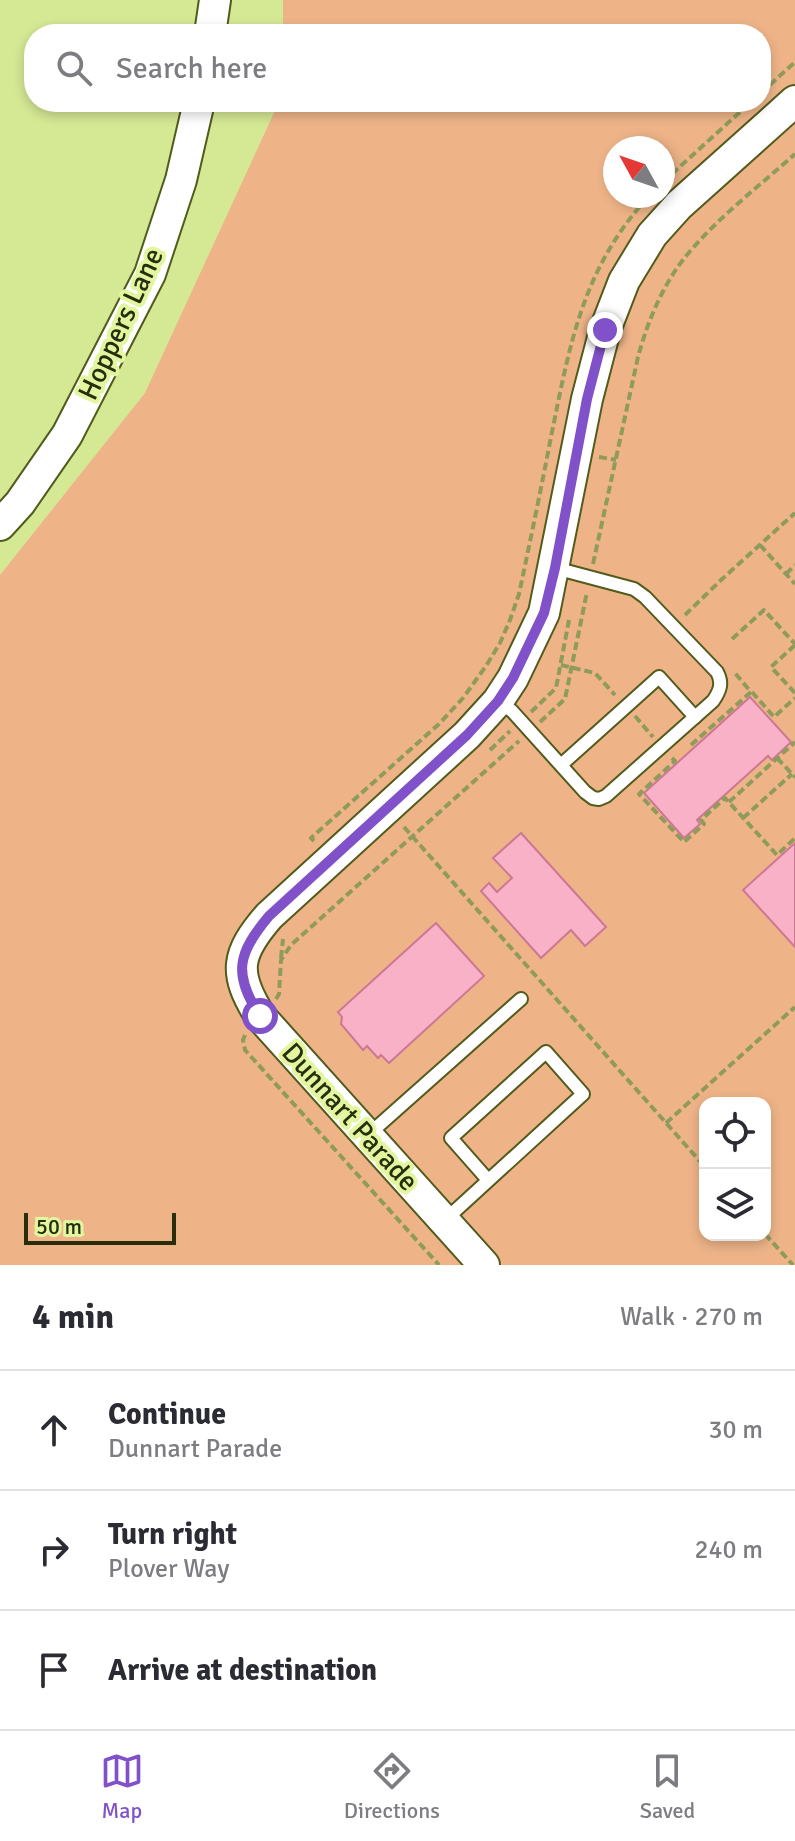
<!DOCTYPE html>
<html lang="en">
<head>
<meta charset="utf-8">
<style>
	body { margin:0; font-family:Signika,sans-serif; background:#f2f2f3; color:#2b2b33 }
	.controls { position:absolute; right:24px; bottom:24px; display:grid; overflow:hidden; border-radius:16px; box-shadow:0 4px 12px #0003 }
	.controls button { width:72px; height:72px; display:grid; place-items:center; padding:0; border:0; border-bottom:2px solid #e1e1e2; background:#fff; color:#2b2b33; font:40px sans-serif }
	.compass { position:absolute; left:603px; top:136px; width:72px; height:72px; border-radius:50%; background:#fff; box-shadow:0 4px 12px #0003; rotate:310deg }
	.scale { position:absolute; left:24px; bottom:20px; width:152px; box-sizing:border-box; padding-left:8px; border:4px solid #282e0b; border-top:0; font-size:22px; line-height:28px; white-space:nowrap; color:#282e0b; -webkit-text-stroke:6px #e2f6a0; paint-order:stroke }
	.stop { position:absolute; width:24px; height:24px; margin:-18px; border:6px solid #8151c9; border-radius:50%; background:#fff }
	.stop.end { background:#8151c9; border-color:#fff; box-shadow:0 2px 8px #0008 }
	.list { margin:0; padding:0; list-style:none }
	h2 { display:flex; justify-content:space-between; align-items:center; height:104px; margin:0; padding:0 32px; font-size:34px }
	h2 small { font-size:26px; font-weight:400; color:#7c7c81 }
	.list li { display:grid; grid-template-columns:52px 1fr auto; gap:24px; align-items:center; box-sizing:border-box; height:120px; padding:0 32px; border-top:2px solid #e1e1e2 }
	.list b { display:block; font-size:30px; white-space:nowrap }
	.list p { margin:0; font-size:26px; white-space:nowrap; color:#7c7c81 }
	.list em { font-size:26px; font-style:normal; color:#7c7c81 }
	.icon { flex:none; width:44px; height:44px; fill:none; stroke:currentColor; stroke-width:2; stroke-linecap:round; stroke-linejoin:round }
	.map { position:relative; flex:none; width:795px; height:1265px; overflow:hidden }
	.search { position:absolute; background:#fff; box-shadow:0 4px 12px #0003; left:24px; right:24px; top:24px; height:88px; display:flex; align-items:center; gap:20px; box-sizing:border-box; padding:0 28px; border-radius:32px; color:#7c7c81; font-size:30px }
	.sheet { height:464px; background:#fff }
	nav { display:flex; justify-content:space-around; align-items:center; box-sizing:border-box; height:112px; border-top:2px solid #e1e1e2; background:#fff; font-size:22px; color:#7c7c81 }
	nav a { display:grid; justify-items:center; gap:4px }
	nav .on { color:#8151c9 }
	.map>svg:first-child { display:block }
	.green { fill:#eeb488; fill-rule:evenodd }
	.building { fill:#f9b1c7; stroke:#cc7894; stroke-width:2 }
	.lines { fill:none; stroke-linecap:round; stroke-linejoin:round }
	.service-casing { stroke:#505b1c; stroke-width:16 }
	.tertiary-casing { stroke:#505b1c; stroke-width:34 }
	.path { stroke:#8e9b5b; stroke-width:4; stroke-dasharray:8 4; stroke-linecap:butt }
	.service { stroke:#fff; stroke-width:12 }
	.tertiary { stroke:#fff; stroke-width:30 }
	.route { stroke:#8151c9; stroke-width:10 }
	.labels { text-anchor:middle; dominant-baseline:central; stroke-width:8; stroke-linejoin:round; paint-order:stroke }
	.street-label { font-size:28px; fill:#282e0b; stroke:#e2f6a0 }
</style>
</head>
<body>
<div class="map">
<svg width="795" height="1265" viewBox="0 0 795 1265">
	<rect width="100%" height="100%" fill="#d5e894"/>
	<path class="green" d="M283,0H795V1265H0V575L145,393L279,102H761V34H283ZM615,148H663V196H615ZM705,1103H765V1235H705Z"/>
	<g class="building">
		<polygon points="750,697 791,742 772,760 768,756 697,820 700,824 684,838 644,793"/>
		<polygon points="521,833 606,927 585,946 571,930 541,958 481,891 489,883 497,892 512,878 493,858"/>
		<polygon points="795,843 795,947 743,890"/>
		<polygon points="436,923 484,976 389,1063 381,1055 378,1058 367,1046 363,1050 341,1024 342,1017 338,1012"/>
	</g>
	<g class="lines">
		<g class="service-casing">
			<g id="service">
				<path d="M498,701L512,711L585,792L593,798L599,799L606,796L713,701C720,691 723,683 717,672L645,597L634,589L555,568"/>
				<polyline points="561,765 659,677 695,717"/>
				<polyline points="368,1135 521,999"/>
				<polyline points="444,1221 583,1094 546,1052 451,1138 488,1180"/>
			</g>
		</g>
		<g class="tertiary-casing">
			<g id="tertiary">
				<polyline points="210,34 215,0"/>
				<polyline points="0,525 20,503 67,435 150,274 181,180 199,102"/>
				<path d="M484,1265L260,1016C233,973 236,954 269,916L467,735L498,701L513,678L544,613L587,399L605,330L624,281L652,235L679,205L795,101"/>
			</g>
		</g>
		<g class="path">
			<polyline points="761,93 795,62"/>
			<polyline points="663,182 751,102"/>
			<polyline points="599,457 616,460"/>
			<polyline points="760,545 795,584"/>
			<path d="M593,564L638,357C646,327 658,297 675,271C704,228 756,189 795,154"/>
			<polyline points="786,574 795,565"/>
			<polyline points="685,615 721,580 795,513"/>
			<polyline points="732,639 764,610 795,644"/>
			<polyline points="795,645 771,667 795,693"/>
			<polyline points="561,665 595,673 615,695"/>
			<polyline points="752,692 774,717 795,698"/>
			<polyline points="531,712 556,688 569,620"/>
			<polyline points="635,716 653,737"/>
			<polyline points="540,722 565,699 587,592"/>
			<polyline points="691,745 751,692 735,673"/>
			<polyline points="490,750 510,731"/>
			<polyline points="672,758 675,761 639,794 684,842 704,824 701,820 725,798 777,855 795,838"/>
			<polyline points="777,758 795,777"/>
			<polyline points="729,802 795,742"/>
			<polyline points="743,818 792,774"/>
			<polyline points="404,827 705,1167"/>
			<path d="M314,841L311,838L439,724L463,698L486,666L500,643L510,620L519,594C530,542 541,489 551,437C570,344 582,269 649,196"/>
			<polyline points="281,958 283,939"/>
			<polyline points="276,999 279,994 281,960 291,945 519,741"/>
			<polyline points="245,1035 243,1040 245,1050 439,1265"/>
			<polyline points="666,1123 795,1007"/>
			<polyline points="765,1234 793,1265"/>
		</g>
		<use href="#service" class="service"/>
		<use href="#tertiary" class="tertiary"/>
	</g>
	<g class="lines">
		<path class="route" d="M260,1016C233,974 237,954 269,916L467,735L498,701L513,678L544,613L555,568L587,399L605,330"/>
	</g>
	<g class="labels">
		<g class="street-label">
			<text transform="translate(121 324) rotate(-65)">Hoppers Lane</text>
			<text transform="translate(350 1117) rotate(48)">Dunnart Parade</text>
		</g>
	</g>
</svg>
<div class="controls">
<button><svg class="icon" aria-label="locate" viewBox="0 0 24 24"><circle cx="12" cy="12" r="6"/><path d="M12 2v4M12 18v4M2 12h4M18 12h4"/></svg></button>
<button><svg class="icon" aria-label="layers" viewBox="0 0 24 24"><path d="M12 4l9 5-9 5-9-5zM3 14l9 5 9-5"/></svg></button>
</div>
<svg class="compass" viewBox="-18 -18 36 36"><path d="M0-13l5 13h-10z" fill="#e53935"/><path d="M0 13l5-13h-10z" fill="#7c7c81"/></svg>
<div class="scale">50 m</div>
<div class="stop" style="left:260px;top:1016px"></div>
<div class="stop end" style="left:605px;top:330px"></div>
<div class="search"><svg class="icon" aria-label="search" viewBox="0 0 24 24"><circle cx="10" cy="10" r="6"/><path d="M15 15l6 6"/></svg>Search here</div>
</div>
<section class="sheet">
<h2>4 min<small>Walk · 270 m</small></h2>
<ul class="list">
<li><svg class="icon" aria-label="ahead" viewBox="0 0 24 24"><path d="M12 20V5M6 11l6-6 6 6"/></svg><div><b>Continue</b><p>Dunnart Parade</p></div><em>30 m</em></li>
<li><svg class="icon" aria-label="right" viewBox="0 0 24 24"><path d="M7 20v-9h11M14 6l5 5-5 5"/></svg><div><b>Turn right</b><p>Plover Way</p></div><em>240 m</em></li>
<li><svg class="icon" aria-label="arrive" viewBox="0 0 24 24"><path d="M6 21V4h12l-3 4 3 4H6"/></svg><div><b>Arrive at destination</b></div></li>
</ul>
</section>
<nav>
<a class="on"><svg class="icon" aria-label="map" viewBox="0 0 24 24"><path d="M3 6l6-2 6 2 6-2v14l-6 2-6-2-6 2zM9 4v14M15 6v14"/></svg>Map</a>
<a><svg class="icon" aria-label="directions" viewBox="0 0 24 24"><path d="M12 3l9 9-9 9-9-9zM9 14v-3h6M13 9l2 2-2 2"/></svg>Directions</a>
<a><svg class="icon" aria-label="saved" viewBox="0 0 24 24"><path d="M7 4h10v16l-5-4-5 4z"/></svg>Saved</a>
</nav>
</body>
</html>
